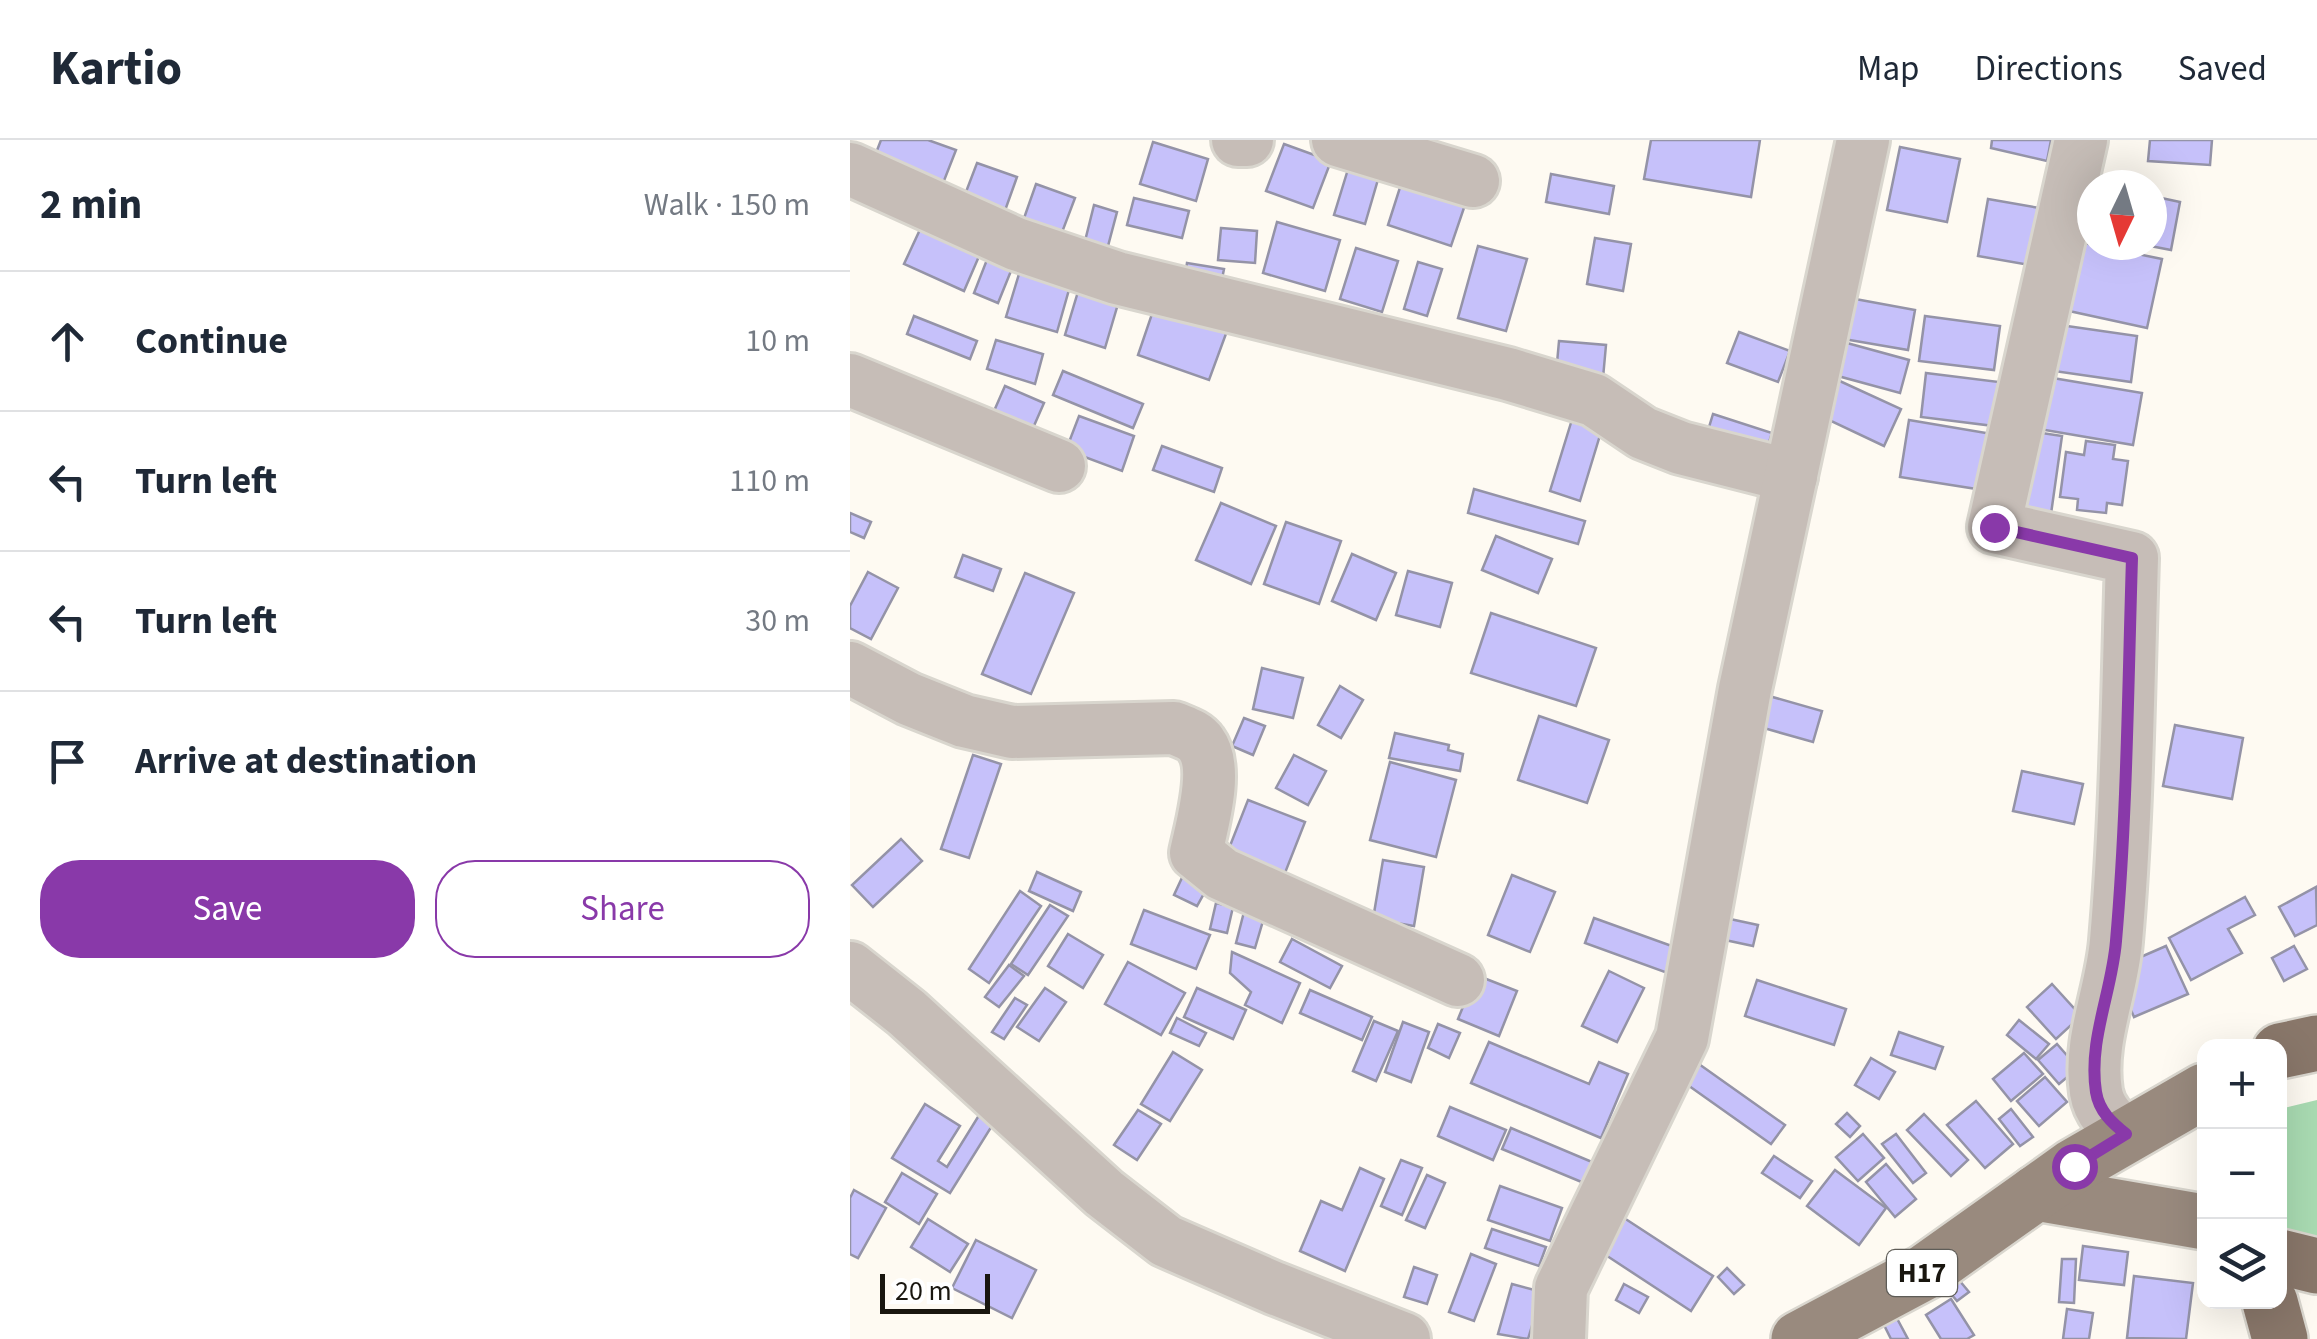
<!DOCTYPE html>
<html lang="en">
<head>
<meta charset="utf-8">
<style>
	body { margin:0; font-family:"Source Sans 3",sans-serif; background:#f2f2f3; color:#1f2937 }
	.controls { position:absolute; right:30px; bottom:30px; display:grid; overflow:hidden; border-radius:20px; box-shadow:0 10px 40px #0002 }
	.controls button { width:90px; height:90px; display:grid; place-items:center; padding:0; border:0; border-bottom:2px solid #e0e1e3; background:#fff; color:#1f2937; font:50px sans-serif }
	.compass { position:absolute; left:1227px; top:30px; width:90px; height:90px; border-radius:50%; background:#fff; box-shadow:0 10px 40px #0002; rotate:185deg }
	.scale { position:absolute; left:30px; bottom:25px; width:110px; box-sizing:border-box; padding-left:10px; border:5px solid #19160f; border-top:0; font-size:28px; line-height:35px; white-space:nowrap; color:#19160f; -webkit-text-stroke:8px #fff; paint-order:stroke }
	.stop { position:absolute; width:30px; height:30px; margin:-22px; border:8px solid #8939a9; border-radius:50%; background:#fff }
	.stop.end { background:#8939a9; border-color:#fff; box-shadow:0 2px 10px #0008 }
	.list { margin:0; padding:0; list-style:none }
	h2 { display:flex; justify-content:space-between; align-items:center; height:130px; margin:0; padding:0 40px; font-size:42px }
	h2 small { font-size:32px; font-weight:400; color:#747a83 }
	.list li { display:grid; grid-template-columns:65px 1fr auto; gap:30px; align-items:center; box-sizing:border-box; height:140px; padding:0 40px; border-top:2px solid #e0e1e3 }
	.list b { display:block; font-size:38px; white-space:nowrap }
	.list em { font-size:32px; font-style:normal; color:#747a83 }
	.actions { display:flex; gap:20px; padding:30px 40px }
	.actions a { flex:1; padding:22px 0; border:2px solid #8939a9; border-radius:40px; text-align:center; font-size:35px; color:#8939a9 }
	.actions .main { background:#8939a9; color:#fff }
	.icon { flex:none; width:55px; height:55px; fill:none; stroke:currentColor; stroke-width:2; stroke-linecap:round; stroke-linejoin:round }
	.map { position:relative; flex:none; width:1467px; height:1199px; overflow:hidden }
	header { display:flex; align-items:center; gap:60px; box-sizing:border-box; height:140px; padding:0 50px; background:#fff; border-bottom:2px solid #e0e1e3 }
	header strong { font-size:48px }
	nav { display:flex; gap:55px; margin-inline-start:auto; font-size:35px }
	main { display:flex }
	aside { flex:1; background:#fff }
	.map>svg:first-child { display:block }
	.green { fill:#a9dbb2 }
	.building { fill:#c6c1fa; stroke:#9493a7; stroke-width:2.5 }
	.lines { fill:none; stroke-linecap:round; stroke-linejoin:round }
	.minor-casing { stroke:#d9d6ce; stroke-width:58 }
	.major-casing { stroke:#d9d6ce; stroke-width:60 }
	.highway-casing { stroke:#d9d6ce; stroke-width:60 }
	.minor { stroke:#c6bdb7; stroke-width:52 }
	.major { stroke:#998a7e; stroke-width:55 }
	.highway { stroke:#89776a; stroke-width:55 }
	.route { stroke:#8939a9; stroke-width:12 }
	.labels { text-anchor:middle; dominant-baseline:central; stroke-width:9; stroke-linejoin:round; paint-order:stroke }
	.shield { fill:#fff; stroke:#5e5c57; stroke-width:2.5 }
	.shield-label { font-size:28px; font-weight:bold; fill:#19160f }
</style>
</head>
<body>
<header>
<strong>Kartio</strong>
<nav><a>Map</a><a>Directions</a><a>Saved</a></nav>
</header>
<main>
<aside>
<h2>2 min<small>Walk · 150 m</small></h2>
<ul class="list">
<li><svg class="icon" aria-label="ahead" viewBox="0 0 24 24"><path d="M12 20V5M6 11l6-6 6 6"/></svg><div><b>Continue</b></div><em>10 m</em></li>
<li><svg class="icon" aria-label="left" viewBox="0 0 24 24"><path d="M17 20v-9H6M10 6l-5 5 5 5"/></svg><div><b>Turn left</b></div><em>110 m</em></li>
<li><svg class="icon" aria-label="left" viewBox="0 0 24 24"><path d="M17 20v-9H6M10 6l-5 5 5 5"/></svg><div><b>Turn left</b></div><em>30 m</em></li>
<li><svg class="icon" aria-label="arrive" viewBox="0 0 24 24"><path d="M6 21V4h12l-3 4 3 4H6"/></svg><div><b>Arrive at destination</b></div></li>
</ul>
<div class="actions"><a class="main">Save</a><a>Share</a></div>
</aside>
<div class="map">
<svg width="1467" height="1199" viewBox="0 0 1467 1199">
	<rect width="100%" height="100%" fill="#fefaf2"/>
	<polygon class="green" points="1467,960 1467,1107 1430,1102 1430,969"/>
	<g class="building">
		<polygon points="31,0 78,0 106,10 90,51 21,26"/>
		<polygon points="801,0 910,0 901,57 794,39"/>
		<polygon points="1142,0 1201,0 1197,21 1141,8"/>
		<polygon points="1300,0 1362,0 1360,25 1298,21"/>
		<polygon points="303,2 358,19 346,61 290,44"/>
		<polygon points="434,4 481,21 463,68 416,51"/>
		<polygon points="1050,7 1110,19 1097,82 1037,70"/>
		<polygon points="127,23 167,37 152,79 111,65"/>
		<polygon points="499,26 529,36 515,84 484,75"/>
		<polygon points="701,34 764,46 759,74 696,62"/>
		<polygon points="553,38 617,59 601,106 538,85"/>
		<polygon points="186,44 225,58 211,95 173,81"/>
		<polygon points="1302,56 1330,62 1321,110 1295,105 1302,105"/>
		<polygon points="284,58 339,71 332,98 277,85"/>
		<polygon points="1138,59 1201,70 1191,127 1128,116"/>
		<polygon points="244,65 267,72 258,106 235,101"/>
		<polygon points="74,81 133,107 114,151 54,124"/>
		<polygon points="427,82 490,100 475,151 413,133"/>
		<polygon points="371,88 407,91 405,123 368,120"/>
		<polygon points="745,98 781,104 773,151 737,144"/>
		<polygon points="1234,103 1312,119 1297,188 1219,171"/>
		<polygon points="628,106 677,119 656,191 608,178"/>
		<polygon points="506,108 548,121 532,172 490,159"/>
		<polygon points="138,117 163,126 148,163 124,153"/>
		<polygon points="568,122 592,129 577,176 554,169"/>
		<polygon points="337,123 374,129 370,149 334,143"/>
		<polygon points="172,124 222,139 207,192 156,177"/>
		<polygon points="230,145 270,157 255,208 215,195"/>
		<polygon points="989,156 1065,170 1058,210 982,197"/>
		<polygon points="305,165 377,191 359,240 288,215"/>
		<polygon points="64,176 127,201 120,219 57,194"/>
		<polygon points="1075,176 1150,186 1144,230 1069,221"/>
		<polygon points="1210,185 1287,196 1281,242 1204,231"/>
		<polygon points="889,192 940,211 928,242 877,223"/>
		<polygon points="146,200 193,214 185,244 137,229"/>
		<polygon points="709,201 756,205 753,238 706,234"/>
		<polygon points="997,203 1059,220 1050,253 988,236"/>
		<polygon points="213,231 293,264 283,288 203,255"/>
		<polygon points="1076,233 1149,242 1144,286 1071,277"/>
		<polygon points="1185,235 1292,253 1283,305 1177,287"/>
		<polygon points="981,237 1051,269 1034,306 964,273"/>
		<polygon points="155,246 194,263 183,288 144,271"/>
		<polygon points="724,273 754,282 730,361 700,351"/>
		<polygon points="863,274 922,293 915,315 856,297"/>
		<polygon points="229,276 284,296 272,331 216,310"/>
		<polygon points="1059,280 1142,294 1133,350 1050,337"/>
		<polygon points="1166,289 1212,296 1201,374 1155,367"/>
		<polygon points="1236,301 1265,305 1263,319 1278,321 1272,365 1257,363 1256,373 1227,370 1228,359 1210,357 1216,312 1234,315"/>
		<polygon points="312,306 372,328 364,352 303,330"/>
		<polygon points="624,349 735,381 728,404 618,373"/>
		<polygon points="371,363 426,386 401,444 346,420"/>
		<polygon points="0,373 21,382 14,398 0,392"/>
		<polygon points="436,382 491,401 469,464 414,444"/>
		<polygon points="646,396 702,419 688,453 632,430"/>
		<polygon points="502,414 546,433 526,480 482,461"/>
		<polygon points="113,415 151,429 143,451 105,437"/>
		<polygon points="558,431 602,443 590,487 546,475"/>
		<polygon points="18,432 48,448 21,499 0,488 0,466"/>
		<polygon points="175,433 224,453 181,554 132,534"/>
		<polygon points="641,473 746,508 726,566 621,533"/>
		<polygon points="412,528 453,538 443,578 403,569"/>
		<polygon points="490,546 513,560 491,598 468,585"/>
		<polygon points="912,554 972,571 963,602 903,585"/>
		<polygon points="689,576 759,600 737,663 668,640"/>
		<polygon points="394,578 415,586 403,615 382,606"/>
		<polygon points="1325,585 1393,598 1382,659 1313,646"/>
		<polygon points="545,593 599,605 598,610 613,614 610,631 539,618"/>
		<polygon points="123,615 151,624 119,718 91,709"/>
		<polygon points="444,615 476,631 458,665 426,648"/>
		<polygon points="540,622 606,640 586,717 520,700"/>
		<polygon points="1172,631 1233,644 1224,684 1163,671"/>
		<polygon points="398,660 455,682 433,738 376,716"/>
		<polygon points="51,699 72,721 23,767 2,745"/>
		<polygon points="533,720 574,727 564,786 523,779"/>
		<polygon points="337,727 362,739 347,766 324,755"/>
		<polygon points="187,732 231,752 223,771 179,751"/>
		<polygon points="662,735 705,752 680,812 638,795"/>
		<polygon points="1466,747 1467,785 1445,796 1429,767"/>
		<polygon points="170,751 191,766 139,843 119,829"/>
		<polygon points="1395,757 1405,775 1378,789 1392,813 1341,840 1319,798"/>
		<polygon points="366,763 383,767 377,793 360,789"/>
		<polygon points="200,765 218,776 178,835 161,824"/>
		<polygon points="395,768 415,774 405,808 386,803"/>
		<polygon points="294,770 360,795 346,829 281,804"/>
		<polygon points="744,778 844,814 834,839 735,803"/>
		<polygon points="880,779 908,785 903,806 875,800"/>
		<polygon points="218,794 253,815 233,848 198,826"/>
		<polygon points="442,799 492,826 480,848 430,822"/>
		<polygon points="1316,806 1338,854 1284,877 1263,829"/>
		<polygon points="1444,806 1457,829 1434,841 1422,818"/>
		<polygon points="382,812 450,843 432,883 395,865 401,852 380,833"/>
		<polygon points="278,822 335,853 311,895 255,864"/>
		<polygon points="159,825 174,836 149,867 135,857"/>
		<polygon points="759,831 794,848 767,902 732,886"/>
		<polygon points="626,835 667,851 649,896 608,879"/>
		<polygon points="907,840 996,869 984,905 895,876"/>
		<polygon points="1202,844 1231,876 1206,899 1177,867"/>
		<polygon points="195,848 216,862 189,901 167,887"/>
		<polygon points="347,848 396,870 383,899 334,877"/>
		<polygon points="460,850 522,877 512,900 450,873"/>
		<polygon points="165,858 177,865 154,899 142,892"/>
		<polygon points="327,878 356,893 349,906 320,893"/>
		<polygon points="1169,880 1199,904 1186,919 1157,895"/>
		<polygon points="524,881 548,891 526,941 503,931"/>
		<polygon points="553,882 579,892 561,942 535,932"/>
		<polygon points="588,884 610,893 599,918 578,908"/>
		<polygon points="1049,892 1093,907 1085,929 1041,915"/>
		<polygon points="639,902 739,944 749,922 778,934 751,998 621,943"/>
		<polygon points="1207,904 1228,928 1209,944 1188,920"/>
		<polygon points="323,912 352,930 320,981 291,964"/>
		<polygon points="1174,913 1193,934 1161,961 1143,939"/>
		<polygon points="839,917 935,985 921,1004 825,936"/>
		<polygon points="1021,918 1045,932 1029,959 1005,945"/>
		<polygon points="1195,937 1217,962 1189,986 1167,961"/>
		<polygon points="1126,961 1163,1004 1135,1028 1097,985"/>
		<polygon points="75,964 110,986 88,1021 97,1027 136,964 150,973 100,1053 42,1018"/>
		<polygon points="600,967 656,990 643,1020 588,996"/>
		<polygon points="1161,969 1183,997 1170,1006 1149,979"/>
		<polygon points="288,970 311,984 287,1020 264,1005"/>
		<polygon points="997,973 1010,986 1000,997 986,984"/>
		<polygon points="1074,974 1118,1020 1101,1036 1057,990"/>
		<polygon points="661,988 742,1022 734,1043 652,1009"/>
		<polygon points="1013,994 1034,1018 1008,1041 986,1017"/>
		<polygon points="1046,994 1076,1033 1063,1043 1032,1004"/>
		<polygon points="924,1016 962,1041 950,1058 912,1033"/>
		<polygon points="551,1020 572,1028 552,1075 531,1066"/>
		<polygon points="1036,1024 1066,1059 1045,1077 1016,1042"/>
		<polygon points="510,1028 534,1039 495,1131 450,1111 471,1061 492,1070"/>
		<polygon points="985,1030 1036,1068 1009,1105 957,1066"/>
		<polygon points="52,1033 87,1054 69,1084 35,1062"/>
		<polygon points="577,1035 595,1043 575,1088 556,1080"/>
		<polygon points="650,1046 712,1068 700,1101 638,1080"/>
		<polygon points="4,1050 36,1068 8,1118 0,1114 0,1058"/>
		<polygon points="771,1076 863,1136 841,1171 748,1110"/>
		<polygon points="78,1079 118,1104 100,1132 61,1107"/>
		<polygon points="642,1089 696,1107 689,1126 635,1108"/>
		<polygon points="126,1100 186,1130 162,1178 102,1148"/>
		<polygon points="1233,1106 1278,1112 1274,1145 1229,1140"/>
		<polygon points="621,1114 646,1124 624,1181 599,1172"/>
		<polygon points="1212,1119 1226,1119 1224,1163 1209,1162"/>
		<polygon points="564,1127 587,1135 577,1164 554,1157"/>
		<polygon points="877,1128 894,1145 884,1154 868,1137"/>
		<polygon points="1104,1134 1119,1152 1107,1161 1092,1143"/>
		<polygon points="1284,1136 1343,1143 1336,1199 1277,1198"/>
		<polygon points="662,1144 692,1152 678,1199 648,1194"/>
		<polygon points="774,1144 798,1157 789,1173 766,1160"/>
		<polygon points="1101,1159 1124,1195 1117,1199 1091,1199 1076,1175"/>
		<polygon points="1217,1169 1243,1173 1239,1199 1213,1199"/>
		<polygon points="1043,1171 1058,1199 1041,1199 1030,1177"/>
	</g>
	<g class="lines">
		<g class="minor-casing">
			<g id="minor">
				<polyline points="388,0 397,0"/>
				<polyline points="488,0 623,41"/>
				<path d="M1231,0L1144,387L1282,418C1278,546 1277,674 1266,801C1262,852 1238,900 1246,952C1249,971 1262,983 1276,995"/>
				<polyline points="0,29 166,104 267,138 658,234 744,260 793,293 831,308 941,336"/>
				<polyline points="0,240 209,326"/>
				<path d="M0,528L59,559L114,581L162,592L324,588C333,592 345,595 351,604C369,628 352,685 346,713L372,734L608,840"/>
				<polyline points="0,828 57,873 254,1053 316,1101 424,1148 554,1199"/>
				<polyline points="709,1199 711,1148 832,898 895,549 1013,0"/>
			</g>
		</g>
		<g class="major-casing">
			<g id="major">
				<polyline points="1186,1053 1354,1082"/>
				<polyline points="949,1199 1075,1132 1224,1026 1354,951"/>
			</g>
		</g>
		<g class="highway-casing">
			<g id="highway">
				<polyline points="1430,911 1467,903"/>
				<polyline points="1430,1117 1467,1126"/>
				<polyline points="1420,1162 1430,1199"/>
			</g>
		</g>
		<use href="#minor" class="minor"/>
		<use href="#major" class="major"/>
		<use href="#highway" class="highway"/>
	</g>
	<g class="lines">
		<path class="route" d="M1144,387L1282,418C1278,546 1277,674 1266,801C1262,852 1238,900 1246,952C1249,971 1262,983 1276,994L1224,1026"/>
	</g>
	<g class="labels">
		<rect class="shield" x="1037" y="1110" width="70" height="46" rx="8"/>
		<g class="shield-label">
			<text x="1072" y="1133">H17</text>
		</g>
	</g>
</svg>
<div class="controls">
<button>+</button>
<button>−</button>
<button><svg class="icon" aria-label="layers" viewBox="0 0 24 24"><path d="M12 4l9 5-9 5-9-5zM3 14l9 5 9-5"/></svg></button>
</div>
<svg class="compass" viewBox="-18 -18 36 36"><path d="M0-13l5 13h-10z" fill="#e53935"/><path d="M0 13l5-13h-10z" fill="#747a83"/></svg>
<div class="scale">20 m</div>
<div class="stop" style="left:1224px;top:1026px"></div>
<div class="stop end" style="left:1144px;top:387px"></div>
</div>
</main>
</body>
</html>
